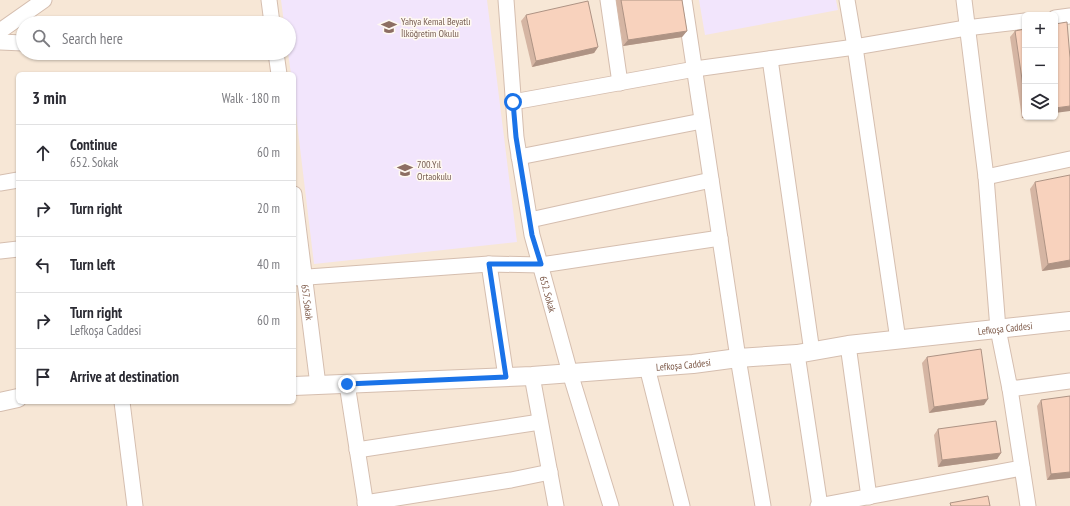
<!DOCTYPE html>
<html lang="en">
<head>
<meta charset="utf-8">
<style>
	body { margin:0; font-family:"PT Sans Narrow",sans-serif; background:#f2f2f3; color:#2b2b33 }
	.controls { position:absolute; right:12px; top:12px; display:grid; overflow:hidden; border-radius:6px; box-shadow:0 1px 3px #0004 }
	.controls button { width:36px; height:36px; display:grid; place-items:center; padding:0; border:0; border-bottom:1px solid #e1e1e2; background:#fff; color:#2b2b33; font:20px sans-serif }
	.stop { position:absolute; width:12px; height:12px; margin:-9px; border:3px solid #1a73e8; border-radius:50%; background:#fff }
	.stop.end { background:#1a73e8; border-color:#fff; box-shadow:0 1px 4px #0008 }
	.list { margin:0; padding:0; list-style:none }
	h2 { display:flex; justify-content:space-between; align-items:center; height:52px; margin:0; padding:0 16px; font-size:17px }
	h2 small { font-size:13px; font-weight:400; color:#7c7c81 }
	.list li { display:grid; grid-template-columns:26px 1fr auto; gap:12px; align-items:center; box-sizing:border-box; height:56px; padding:0 16px; border-top:1px solid #e1e1e2 }
	.list b { display:block; font-size:15px; white-space:nowrap }
	.list p { margin:0; font-size:13px; white-space:nowrap; color:#7c7c81 }
	.list em { font-size:13px; font-style:normal; color:#7c7c81 }
	.icon { flex:none; width:22px; height:22px; fill:none; stroke:currentColor; stroke-width:2; stroke-linecap:round; stroke-linejoin:round }
	.map { position:relative; flex:none; width:1070px; height:506px; overflow:hidden }
	.search { position:absolute; background:#fff; box-shadow:0 1px 3px #0004; left:16px; top:16px; width:280px; height:44px; display:flex; align-items:center; gap:10px; box-sizing:border-box; padding:0 14px; border-radius:22px; color:#7c7c81; font-size:15px }
	.panel { position:absolute; background:#fff; box-shadow:0 1px 3px #0004; left:16px; top:72px; width:280px; height:332px; border-radius:6px }
	.map>svg:first-child { display:block }
	.residential { fill:#f7e7d6; fill-rule:evenodd }
	.education { fill:#f2e5fc }
	.lines { fill:none; stroke-linecap:round; stroke-linejoin:round }
	.minor-casing { stroke:#d5beaf; stroke-width:17 }
	.tertiary-casing { stroke:#d5beaf; stroke-width:20 }
	.minor { stroke:#fff; stroke-width:15 }
	.tertiary { stroke:#fff; stroke-width:18 }
	.wall { fill:#d5b5a3 }
	.shaded-wall { fill:#ae9384 }
	.building { fill:#f8d2bd; stroke:#ae9384 }
	.route { stroke:#1a73e8; stroke-width:5 }
	.labels { text-anchor:middle; dominant-baseline:central; stroke-width:3; stroke-linejoin:round; paint-order:stroke }
	.education-label { font-size:10px; fill:#785e54; stroke:#fff9f1; text-anchor:start }
	.street-label { font-size:10px; fill:#7d5948; stroke:#fff9f1 }
</style>
</head>
<body>
<div class="map">
<svg width="1070" height="506" viewBox="0 0 1070 506">
	<rect width="100%" height="100%" fill="#fff5e9"/>
	<path class="residential" d="M0,0H1070V506H0ZM1025,15H1055V117H1025ZM23,23H289V53H23ZM18,74H294V402H18Z"/>
	<g class="education">
		<polygon points="281,0 487,0 517,242 314,264 294,98 294,74 291,74 288,53 289,23 284,23"/>
		<polygon points="699,0 836,0 838,10 705,35"/>
	</g>
	<g class="lines">
		<g class="minor-casing">
			<g id="minor">
				<polyline points="269,0 272,23"/>
				<path id="s1" d="M506,0L516,137L532,235L570,373L611,506"/>
				<polyline points="608,0 620,83"/>
				<polyline points="684,0 738,358 763,506"/>
				<polyline points="847,0 855,47 898,340"/>
				<polyline points="964,0 986,177 998,329 1010,389 1028,506"/>
				<polyline points="1055,18 1070,16"/>
				<polyline points="0,31 44,0"/>
				<polyline points="0,42 23,43"/>
				<polyline points="276,53 279,74"/>
				<polyline points="770,59 812,352"/>
				<polyline points="513,102 695,69 855,47 966,28 1025,21"/>
				<polyline points="519,157 702,121"/>
				<polyline points="986,177 1070,159"/>
				<polyline points="0,183 18,180"/>
				<path id="s2" d="M294,194L318,385"/>
				<polyline points="530,220 711,180"/>
				<polyline points="0,251 18,249"/>
				<polyline points="489,264 506,377"/>
				<polyline points="294,278 489,264 541,265 720,238"/>
				<polyline points="848,345 869,497"/>
				<polyline points="797,354 820,506"/>
				<polyline points="647,367 682,506"/>
				<polyline points="532,376 556,506"/>
				<polyline points="347,384 366,506"/>
				<polyline points="1010,389 1070,381"/>
				<polyline points="122,402 135,506"/>
				<polyline points="357,450 540,422"/>
				<polyline points="365,503 511,480 550,472"/>
				<polyline points="818,506 1022,468"/>
			</g>
		</g>
		<g class="tertiary-casing">
			<g id="tertiary">
				<path id="s3" d="M294,386L532,376L693,364L738,358L797,354L848,345L1070,321"/>
				<polyline points="0,402 18,398"/>
			</g>
		</g>
		<use href="#minor" class="minor"/>
		<use href="#tertiary" class="tertiary"/>
	</g>
	<g class="wall">
		<polygon points="616,0 682,0 687,31 682,37 623,46"/>
		<polygon points="526,15 598,47 594,53 532,67 521,21"/>
		<polygon points="1025,29 1025,117 1022,118 1010,37 1015,31"/>
		<polygon points="1035,182 1070,267 1042,271 1030,189"/>
		<polygon points="927,357 984,405 929,413 922,363"/>
		<polygon points="1041,400 1070,478 1047,480 1037,406"/>
		<polygon points="938,429 1001,453 997,459 938,467 934,435"/>
	</g>
	<g class="shaded-wall">
		<polygon points="687,31 682,37 623,46 628,40"/>
		<polygon points="598,47 594,53 532,67 536,61"/>
		<polygon points="1070,106 1070,111 1055,113 1055,108"/>
		<polygon points="1025,114 1025,117 1030,117 1022,118"/>
		<polygon points="1070,260 1070,267 1042,271 1048,264"/>
		<polygon points="988,399 984,405 929,413 934,407"/>
		<polygon points="1001,453 997,459 938,467 942,460"/>
		<polygon points="1070,472 1070,478 1047,480 1051,474"/>
	</g>
	<g class="building">
		<polygon points="621,0 682,0 687,31 628,40"/>
		<polygon points="588,1 598,47 536,61 526,15"/>
		<polygon points="1067,22 1070,58 1070,106 1055,108 1055,24"/>
		<polygon points="1025,29 1025,100 1015,31"/>
		<polygon points="1070,175 1070,260 1048,264 1035,182"/>
		<polygon points="981,349 988,399 934,407 927,357"/>
		<polygon points="1070,396 1070,472 1051,474 1041,400"/>
		<polygon points="996,421 1001,453 942,460 938,429"/>
		<polygon points="988,496 990,506 951,506 950,503"/>
	</g>
	<g class="lines">
		<polyline class="route" points="347,384 506,377 489,264 541,264 532,235 516,137 513,102"/>
	</g>
	<defs>
		<g id="school-bare" transform="scale(1.2)"><path d="M0-5L7-2L0 1L-7-2ZM-4 1L0 2.5L4 1V4Q0 6-4 4Z" fill="#8d6e63" stroke="#fff9f1" stroke-width="2.5" paint-order="stroke"/></g>
	</defs>
	<g fill-rule="evenodd">
		<use href="#school-bare" x="389" y="27"/>
		<use href="#school-bare" x="405" y="170"/>
	</g>
	<g class="labels">
		<g class="education-label">
			<text x="401" y="21">Yahya Kemal Beyatlı<tspan x="401" dy="12">İlköğretim Okulu</tspan></text>
			<text x="417" y="164">700.Yıl<tspan x="417" dy="12">Ortaokulu</tspan></text>
		</g>
		<g class="street-label">
			<text stroke="none"><textPath href="#s1" startOffset="298">652. Sokak</textPath></text>
			<text stroke="none"><textPath href="#s2" startOffset="109">657. Sokak</textPath></text>
			<text stroke="none"><textPath href="#s3" startOffset="714">Lefkoşa Caddesi</textPath></text>
			<text stroke="none"><textPath href="#s3" startOffset="390">Lefkoşa Caddesi</textPath></text>
		</g>
	</g>
</svg>
<div class="controls">
<button>+</button>
<button>−</button>
<button><svg class="icon" aria-label="layers" viewBox="0 0 24 24"><path d="M12 4l9 5-9 5-9-5zM3 14l9 5 9-5"/></svg></button>
</div>
<div class="stop" style="left:513px;top:102px"></div>
<div class="stop end" style="left:347px;top:384px"></div>
<div class="search"><svg class="icon" aria-label="search" viewBox="0 0 24 24"><circle cx="10" cy="10" r="6"/><path d="M15 15l6 6"/></svg>Search here</div>
<section class="panel">
<h2>3 min<small>Walk · 180 m</small></h2>
<ul class="list">
<li><svg class="icon" aria-label="ahead" viewBox="0 0 24 24"><path d="M12 20V5M6 11l6-6 6 6"/></svg><div><b>Continue</b><p>652. Sokak</p></div><em>60 m</em></li>
<li><svg class="icon" aria-label="right" viewBox="0 0 24 24"><path d="M7 20v-9h11M14 6l5 5-5 5"/></svg><div><b>Turn right</b></div><em>20 m</em></li>
<li><svg class="icon" aria-label="left" viewBox="0 0 24 24"><path d="M17 20v-9H6M10 6l-5 5 5 5"/></svg><div><b>Turn left</b></div><em>40 m</em></li>
<li><svg class="icon" aria-label="right" viewBox="0 0 24 24"><path d="M7 20v-9h11M14 6l5 5-5 5"/></svg><div><b>Turn right</b><p>Lefkoşa Caddesi</p></div><em>60 m</em></li>
<li><svg class="icon" aria-label="arrive" viewBox="0 0 24 24"><path d="M6 21V4h12l-3 4 3 4H6"/></svg><div><b>Arrive at destination</b></div></li>
</ul>
</section>
</div>
</body>
</html>
